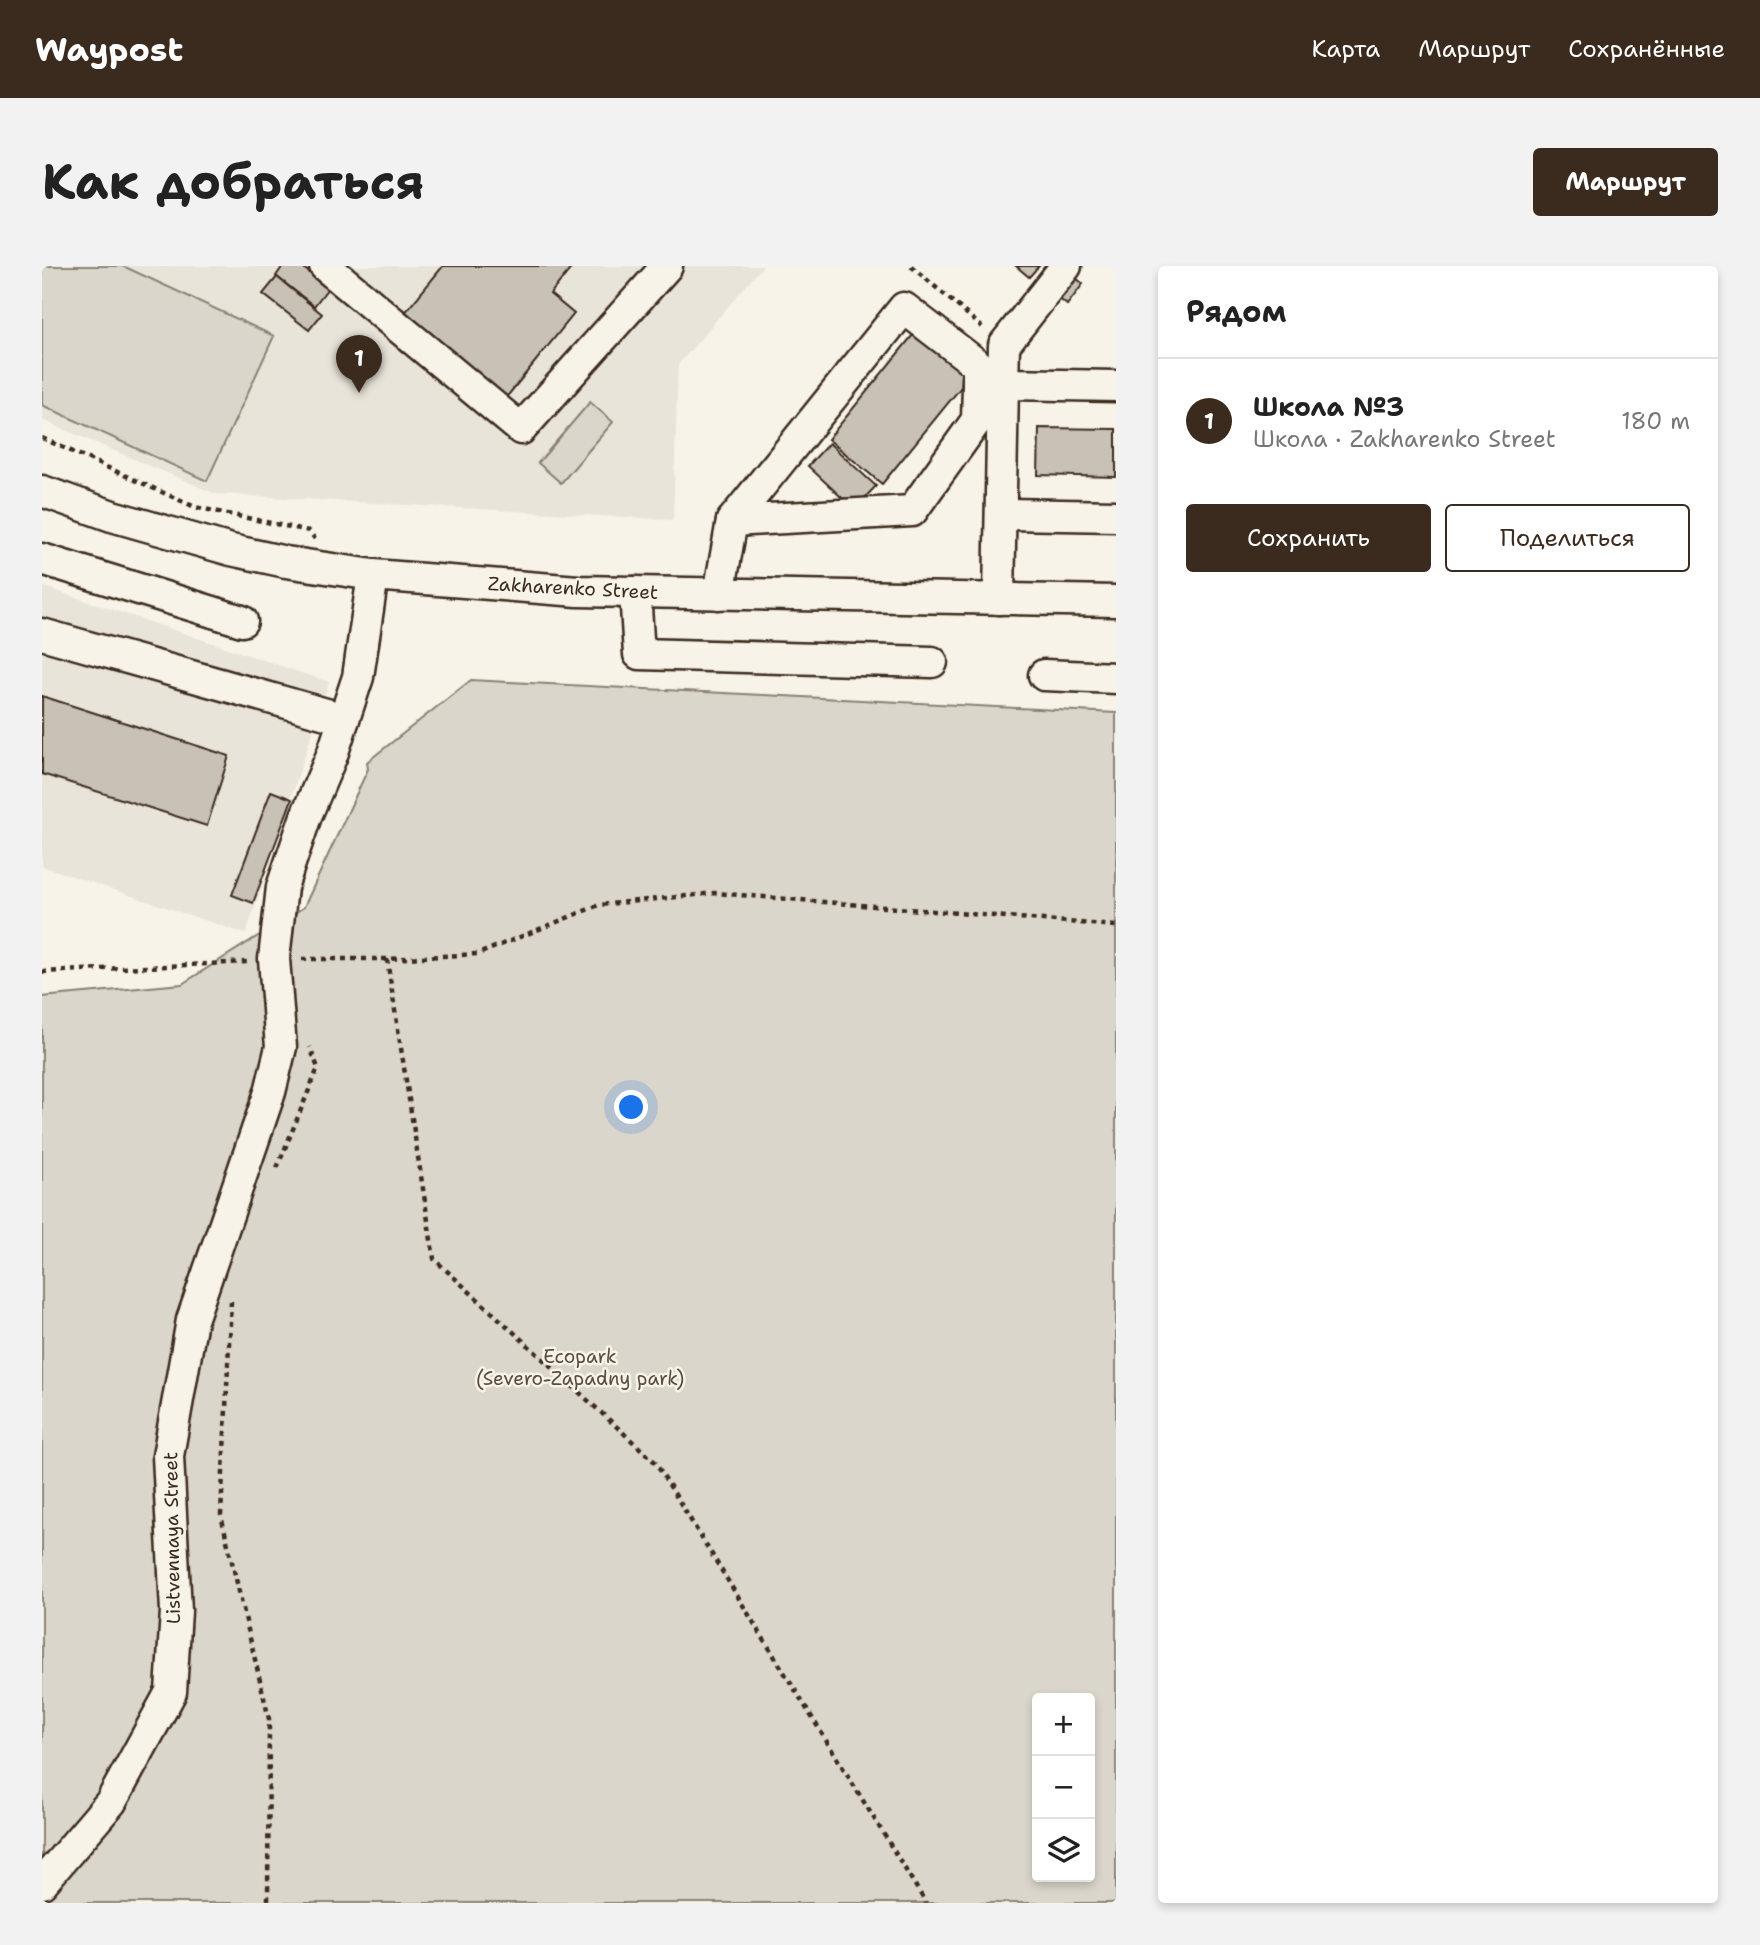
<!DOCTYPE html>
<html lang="ru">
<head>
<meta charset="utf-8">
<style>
	body { margin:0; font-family:"Shantell Sans",sans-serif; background:#f2f2f2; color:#222 }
	.controls { position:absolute; right:21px; bottom:21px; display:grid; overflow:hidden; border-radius:7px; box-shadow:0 4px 10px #0003 }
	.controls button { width:63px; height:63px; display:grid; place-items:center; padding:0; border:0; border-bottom:2px solid #e0e0e0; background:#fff; color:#222; font:35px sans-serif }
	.you { position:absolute; left:590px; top:842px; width:24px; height:24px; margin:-18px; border:5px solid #fff; border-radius:50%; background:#1a73e8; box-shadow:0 0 0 10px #1a73e833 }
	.badge { display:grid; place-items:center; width:46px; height:46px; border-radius:50%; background:#3b2a1e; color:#fff; font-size:23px; font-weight:700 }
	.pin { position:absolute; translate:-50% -58px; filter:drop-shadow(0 2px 4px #0008) }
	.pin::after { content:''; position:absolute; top:37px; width:24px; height:21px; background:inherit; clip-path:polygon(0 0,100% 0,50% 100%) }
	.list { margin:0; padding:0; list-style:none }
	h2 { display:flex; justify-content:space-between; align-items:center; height:91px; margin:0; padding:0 28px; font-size:30px }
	h2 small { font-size:23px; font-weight:400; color:#767676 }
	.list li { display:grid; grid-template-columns:46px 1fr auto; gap:21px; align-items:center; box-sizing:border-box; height:126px; padding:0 28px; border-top:2px solid #e0e0e0 }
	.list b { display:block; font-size:26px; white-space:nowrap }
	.list p { margin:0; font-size:23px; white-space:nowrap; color:#767676 }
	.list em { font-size:23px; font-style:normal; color:#767676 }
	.actions { display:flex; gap:14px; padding:21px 28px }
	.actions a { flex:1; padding:16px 0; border:2px solid #3b2a1e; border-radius:7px; text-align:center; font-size:24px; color:#3b2a1e }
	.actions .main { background:#3b2a1e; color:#fff }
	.icon { flex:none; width:38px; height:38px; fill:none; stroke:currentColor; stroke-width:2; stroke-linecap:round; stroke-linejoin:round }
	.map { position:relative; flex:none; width:1074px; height:1637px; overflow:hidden; border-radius:7px }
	header { display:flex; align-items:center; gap:42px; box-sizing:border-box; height:98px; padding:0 35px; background:#3b2a1e; color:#fff }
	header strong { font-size:33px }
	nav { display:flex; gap:38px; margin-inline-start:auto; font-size:24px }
	.intro { display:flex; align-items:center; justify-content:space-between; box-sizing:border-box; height:168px; padding:0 42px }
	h1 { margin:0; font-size:49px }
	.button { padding:18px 32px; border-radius:7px; background:#3b2a1e; color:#fff; font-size:24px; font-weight:700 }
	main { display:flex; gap:42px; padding:0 42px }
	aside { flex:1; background:#fff; border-radius:7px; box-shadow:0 4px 10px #0003 }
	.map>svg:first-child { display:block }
	.built { fill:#e9e4d9 }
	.green { fill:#dbd6cb; stroke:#8b8074; stroke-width:2; fill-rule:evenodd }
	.building { fill:#c8c1b6; stroke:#3b2a1e; stroke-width:2 }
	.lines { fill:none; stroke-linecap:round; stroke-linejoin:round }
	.minor-casing { stroke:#3b2a1e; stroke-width:35 }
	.path { stroke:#3b2a1e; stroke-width:4.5; stroke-dasharray:5 5; stroke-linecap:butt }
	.minor { stroke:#f7f3e8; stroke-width:30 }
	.labels { text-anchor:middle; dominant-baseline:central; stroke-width:5; stroke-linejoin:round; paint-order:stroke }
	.street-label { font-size:19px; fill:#3b2a1e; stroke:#f7f3e8 }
	.park-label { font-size:19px; fill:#5b4c41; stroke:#f7f3e8 }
</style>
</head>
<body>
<header>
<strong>Waypost</strong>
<nav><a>Карта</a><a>Маршрут</a><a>Сохранённые</a></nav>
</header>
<div class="intro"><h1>Как добраться</h1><a class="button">Маршрут</a></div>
<main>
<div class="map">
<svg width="1074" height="1637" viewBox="0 0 1074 1637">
	<rect width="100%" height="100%" fill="#f7f3e8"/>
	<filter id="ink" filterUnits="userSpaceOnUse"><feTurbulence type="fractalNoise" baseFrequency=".0143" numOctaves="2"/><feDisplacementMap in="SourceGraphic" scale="14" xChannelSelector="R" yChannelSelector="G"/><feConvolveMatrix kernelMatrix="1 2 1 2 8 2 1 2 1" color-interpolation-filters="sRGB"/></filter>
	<g filter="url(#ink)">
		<g class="built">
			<polygon points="0,0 721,0 636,99 631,254 174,228 0,154"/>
			<polygon points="0,320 287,416 204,668 0,600"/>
		</g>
		<g class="green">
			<polygon points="0,0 81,0 232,70 165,215 0,139"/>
			<polygon points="548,136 571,156 519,217 496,197"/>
			<path d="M429,414L1074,447V1637H0V731L140,718L262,641L326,503L325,496ZM995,1432H1048V1611H995Z"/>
		</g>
		<g class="building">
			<polygon points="241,0 259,0 286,22 272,40 234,10"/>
			<polygon points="401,0 531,0 508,28 532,48 463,133 361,49"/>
			<polygon points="974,0 997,0 987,11"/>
			<polygon points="1025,4 1041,18 1025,39 1008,25"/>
			<polygon points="235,11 280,48 267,64 221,28"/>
			<polygon points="875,64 929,109 840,218 786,173"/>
			<polygon points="997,162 1074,163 1074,211 996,209"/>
			<polygon points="787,177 834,220 812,243 766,200"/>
			<polygon points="0,430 187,490 165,560 0,508"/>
			<polygon points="229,525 250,533 211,637 190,629"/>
		</g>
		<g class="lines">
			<g class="minor-casing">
				<g id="minor">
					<polyline points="283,0 479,163 625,0"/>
					<polyline points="0,225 70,250 189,284 244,296 331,309 536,325 1074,335"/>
					<polyline points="960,248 1074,250"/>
					<polyline points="690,255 870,245 935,154 936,118 961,118 962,79 1024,0"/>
					<polyline points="0,293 200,355"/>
					<polyline points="593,326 597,388 890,396"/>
					<polyline points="677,328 690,255 862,42 936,99 936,118"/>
					<polyline points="957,333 961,118 1074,120"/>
					<polyline points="0,368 302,453"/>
					<polyline points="1002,409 1074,412"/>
					<polyline points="0,1617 69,1536 129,1426 134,1345 126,1190 150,1054 228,826 239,781 232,693 240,621 264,550 290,489 316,411 331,309"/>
				</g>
			</g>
			<g class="path">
				<polyline points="869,0 940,61"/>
				<polyline points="0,172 153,241 267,265 273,273"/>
				<polyline points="260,693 345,693 436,688 557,639 673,627 1074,660"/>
				<polyline points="345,693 392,993 613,1196 884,1637"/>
				<polyline points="0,706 205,696"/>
				<polyline points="235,902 276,802 268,781"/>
				<polyline points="189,1035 179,1249 227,1453 226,1637"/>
			</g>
			<use href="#minor" class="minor"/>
		</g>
	</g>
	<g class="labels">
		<g class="street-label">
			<text transform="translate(531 322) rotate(3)">Zakharenko Street</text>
			<text transform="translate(130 1272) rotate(-91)">Listvennaya Street</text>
		</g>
		<g class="park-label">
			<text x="538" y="1090">Ecopark<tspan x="538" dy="22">(Severo-Zapadny park)</tspan></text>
		</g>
	</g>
</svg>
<div class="controls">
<button>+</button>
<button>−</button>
<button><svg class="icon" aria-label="layers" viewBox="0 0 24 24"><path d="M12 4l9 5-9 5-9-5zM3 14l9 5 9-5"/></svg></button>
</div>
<div class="you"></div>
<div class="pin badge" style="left:317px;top:127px">1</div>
</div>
<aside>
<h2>Рядом<small></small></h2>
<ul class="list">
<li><span class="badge">1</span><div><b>Школа №3</b><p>Школа · Zakharenko Street</p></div><em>180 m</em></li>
</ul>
<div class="actions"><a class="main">Сохранить</a><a>Поделиться</a></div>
</aside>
</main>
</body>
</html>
